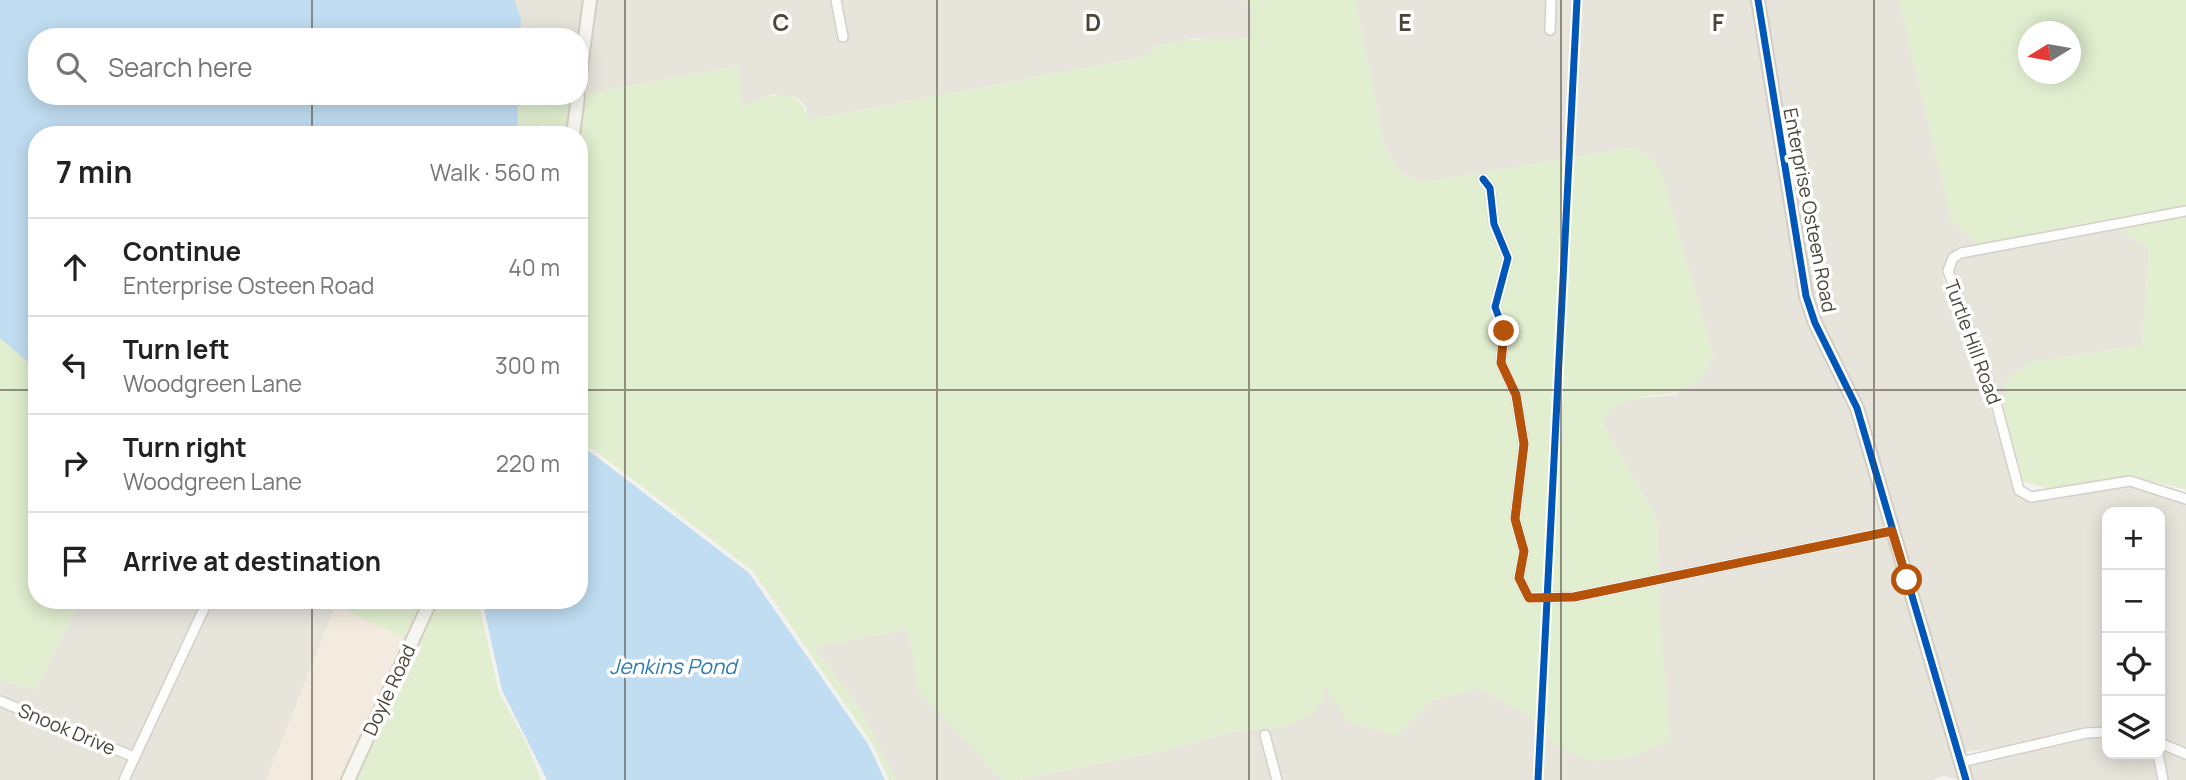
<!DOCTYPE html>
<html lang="en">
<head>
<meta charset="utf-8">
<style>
	body { margin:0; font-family:Manrope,sans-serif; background:#f2f2f2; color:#222 }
	.controls { position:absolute; right:21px; bottom:21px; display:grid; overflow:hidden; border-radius:14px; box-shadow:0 4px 18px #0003 }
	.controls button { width:63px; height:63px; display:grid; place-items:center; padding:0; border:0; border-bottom:2px solid #e0e0e0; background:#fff; color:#222; font:35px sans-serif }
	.compass { position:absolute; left:2018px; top:21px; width:63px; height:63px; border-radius:50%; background:#fff; box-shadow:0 4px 18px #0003; rotate:259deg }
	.stop { position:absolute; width:21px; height:21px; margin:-16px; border:5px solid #b45309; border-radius:50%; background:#fff }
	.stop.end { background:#b45309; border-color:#fff; box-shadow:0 2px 7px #0008 }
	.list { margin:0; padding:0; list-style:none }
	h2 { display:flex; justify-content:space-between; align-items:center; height:91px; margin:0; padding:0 28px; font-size:30px }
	h2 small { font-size:23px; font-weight:400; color:#767676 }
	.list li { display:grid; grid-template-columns:46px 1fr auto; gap:21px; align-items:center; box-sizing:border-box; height:98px; padding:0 28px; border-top:2px solid #e0e0e0 }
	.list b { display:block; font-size:26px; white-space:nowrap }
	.list p { margin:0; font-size:23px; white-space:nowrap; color:#767676 }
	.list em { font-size:23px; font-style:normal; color:#767676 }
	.icon { flex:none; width:38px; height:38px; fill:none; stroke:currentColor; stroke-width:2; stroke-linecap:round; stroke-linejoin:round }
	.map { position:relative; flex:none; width:2186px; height:780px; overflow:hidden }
	.search { position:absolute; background:#fff; box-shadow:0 4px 18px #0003; left:28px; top:28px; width:560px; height:77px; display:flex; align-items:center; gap:18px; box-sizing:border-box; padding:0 24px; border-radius:28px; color:#767676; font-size:26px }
	.panel { position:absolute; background:#fff; box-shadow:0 4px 18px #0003; left:28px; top:126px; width:560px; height:483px; border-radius:28px }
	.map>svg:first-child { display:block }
	.residential { fill:#e7e4dc }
	.commercial { fill:#f3ebdf }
	.green { fill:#e1eecf; fill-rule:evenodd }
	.water { fill:#c0ddf1 }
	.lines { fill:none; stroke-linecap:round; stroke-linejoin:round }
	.street-casing { stroke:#d2d0cb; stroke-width:12 }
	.secondary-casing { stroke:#d3cfc5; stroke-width:16 }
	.street { stroke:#fdfdfc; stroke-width:9 }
	.secondary { stroke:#f7f6f1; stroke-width:12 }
	.cycleway-casing { stroke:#fff; stroke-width:11 }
	.cycleway { stroke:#0057b8; stroke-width:7 }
	.route { stroke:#b45309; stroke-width:9 }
	.grid { fill:none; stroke:#4b4439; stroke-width:2; stroke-opacity:0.55 }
	.labels { text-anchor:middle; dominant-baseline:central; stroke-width:7; stroke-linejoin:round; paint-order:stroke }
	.street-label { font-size:19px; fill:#4b4439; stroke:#fff }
	.water-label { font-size:21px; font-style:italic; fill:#2e7ab2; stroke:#fff }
	.grid-label { font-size:23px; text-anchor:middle; font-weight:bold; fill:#4b4439; stroke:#fff; stroke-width:7; stroke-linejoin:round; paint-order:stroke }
</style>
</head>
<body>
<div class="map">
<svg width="2186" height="780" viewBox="0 0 2186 780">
	<rect width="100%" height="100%" fill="#f4f2ee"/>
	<g class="residential">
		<polygon points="495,0 585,0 579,37 500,37"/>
		<polygon points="595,0 831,0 839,42 848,40 841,0 1244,0 1252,11 1252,37 1229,41 1195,38 1156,46 1145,57 808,120 806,107 797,98 773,94 743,108 736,66 583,95"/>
		<polygon points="1355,0 1547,0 1546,34 1555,33 1556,0 1753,0 1802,297 1852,410 1961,780 1944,776 1933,780 1281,780 1268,730 1259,733 1272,780 1019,780 1166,750 1236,731 1284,727 1325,686 1396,736 1432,700 1478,688 1529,715 1558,747 1659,602 1657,518 1602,423 1612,407 1628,399 1675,395 1713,355 1661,172 1635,147 1425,182 1402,174 1385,149"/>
		<polygon points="1763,0 1899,0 1951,219 1979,245 1949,257 1943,269 1943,279 1974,351 2015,492 2028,500 2130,485 2186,504 2186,750 2160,737 2160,512 2107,512 2107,728 2085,729 2000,748 1963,752 1897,530 1811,294"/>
		<polygon points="2118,228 2149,249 2142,345 2032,362 2007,379 2003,409 1983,348 1953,277 1957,261 1963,257"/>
		<polygon points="79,600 203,600 132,751 0,696 0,680 36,690"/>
		<polygon points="213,600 338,600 266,780 129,780"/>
		<polygon points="908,629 919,691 1002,780 896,780 859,707 813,647"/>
		<polygon points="0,705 128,759 119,780 0,780"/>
		<polygon points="2107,737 2107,754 2153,754 2158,780 1971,780 1967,765 2071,741"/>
		<polygon points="2162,749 2186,759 2186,780 2168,780"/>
	</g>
	<polygon class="commercial" points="336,606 408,640 343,780 266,780"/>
	<g class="green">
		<path d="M1244,0H1355L1385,149L1402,174L1425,182L1635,147L1653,160L1661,172L1713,355C1692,420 1632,373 1602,423L1657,518L1659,602L1670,740L1631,757L1592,762L1558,747L1529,715L1478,688L1432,700L1396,736L1349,722L1325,687L1322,702L1310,716L1284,727L1236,731L1166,750L1019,780H1002L918,691L908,629L813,647L859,707L896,780H889L872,743L753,571L594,450L579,446L578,135L583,95L737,66L743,107C770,95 798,83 809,120L1145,57C1160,32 1224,42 1252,37V12Z"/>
		<path d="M1899,0H2186V206L1979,245L1951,219ZM2028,32H2070V74H2028Z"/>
		<polygon points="284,96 534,96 537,104 573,97 568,135 545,135 544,124 519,135 276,135"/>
		<polygon points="2186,215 2186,489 2130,477 2049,489 2023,481 2003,409 2007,379 2032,362 2142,345 2149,249 2118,228"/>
		<polygon points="0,283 37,306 37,600 79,600 36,690 0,680"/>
		<polygon points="338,600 426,600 408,640 336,606"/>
		<polygon points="436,600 478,600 498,690 527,744 541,780 356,780 422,647 416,644"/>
	</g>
	<g class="water">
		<polygon points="0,0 514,0 521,18 520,37 37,37 37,96 518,96 517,135 37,135 37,370 0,338"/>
		<polygon points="579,450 589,451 749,573 868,744 885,780 547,780 502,690 482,600 579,600"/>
	</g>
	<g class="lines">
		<g class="street-casing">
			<g id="street">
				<polyline points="836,0 843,37"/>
				<polyline points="1550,30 1551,0"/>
				<polyline points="1483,179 1490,188 1494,224 1508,258 1495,307 1504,331 1501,363 1516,395 1524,444 1515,519 1524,551 1519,578 1529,598 1574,597 1892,531"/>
				<polyline points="2186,211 1961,253 1953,258 1948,271 1995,399 2019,490 2031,497 2130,481 2186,499"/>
				<polyline points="0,701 134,757"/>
				<polyline points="1265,735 1277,780"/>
				<polyline points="2160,743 2186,754"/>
				<polyline points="2158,754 2163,780"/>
				<polyline points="1961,762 2086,733 2107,732"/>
				<polyline points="124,780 208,600"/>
			</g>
		</g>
		<g class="secondary-casing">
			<g id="secondary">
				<polyline points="1758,0 1806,296 1815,323 1857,408 1966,780"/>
				<polyline points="579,83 590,0"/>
				<polyline points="573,135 578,96"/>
				<polyline points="348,780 431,600"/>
			</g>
		</g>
		<use href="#street" class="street"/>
		<use href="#secondary" class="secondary"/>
		<g class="cycleway-casing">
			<g id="cycleway">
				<polyline points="1758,0 1806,296 1815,323 1857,408 1966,780"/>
				<polyline points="1483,179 1490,188 1494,224 1508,258 1495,307 1504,331 1501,363 1516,395 1524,444 1515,519 1524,551 1519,578 1529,598 1574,597 1892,531"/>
				<polyline points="1538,780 1577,0"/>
			</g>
		</g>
		<use href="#cycleway" class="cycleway"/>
	</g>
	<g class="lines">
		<polyline class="route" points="1504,331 1501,363 1516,395 1524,444 1515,519 1524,551 1519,578 1529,598 1574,597 1892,531 1907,580"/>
	</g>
	<path class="grid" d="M312,0V37M625,0V780M937,0V780M1249,0V780M1561,0V780M1874,0V780M312,96V135M0,390H37M579,390H2186M312,600V780"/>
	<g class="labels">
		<g class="street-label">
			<text transform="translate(1810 210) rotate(79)">Enterprise Osteen Road</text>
			<text transform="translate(1973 342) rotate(70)">Turtle Hill Road</text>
			<text transform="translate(389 690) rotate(-65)">Doyle Road</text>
			<text transform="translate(67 729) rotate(23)">Snook Drive</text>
		</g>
		<g class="water-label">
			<text x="673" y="666">Jenkins Pond</text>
		</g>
	</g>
	<g class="grid-label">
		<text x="781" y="31">C</text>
		<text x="1093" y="31">D</text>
		<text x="1405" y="31">E</text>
		<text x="1718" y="31">F</text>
	</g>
</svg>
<div class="controls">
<button>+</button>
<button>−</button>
<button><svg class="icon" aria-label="locate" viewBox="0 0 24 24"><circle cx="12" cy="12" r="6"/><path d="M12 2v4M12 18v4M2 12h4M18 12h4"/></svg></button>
<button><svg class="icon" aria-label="layers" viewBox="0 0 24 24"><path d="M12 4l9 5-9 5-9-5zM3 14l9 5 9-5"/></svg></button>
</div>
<svg class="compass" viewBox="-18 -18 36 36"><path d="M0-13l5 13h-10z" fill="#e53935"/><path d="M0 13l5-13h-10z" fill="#767676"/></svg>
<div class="stop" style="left:1907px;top:580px"></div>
<div class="stop end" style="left:1504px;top:331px"></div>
<div class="search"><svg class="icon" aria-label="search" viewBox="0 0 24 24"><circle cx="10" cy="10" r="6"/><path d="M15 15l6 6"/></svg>Search here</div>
<section class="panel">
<h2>7 min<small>Walk · 560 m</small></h2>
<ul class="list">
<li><svg class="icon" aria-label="ahead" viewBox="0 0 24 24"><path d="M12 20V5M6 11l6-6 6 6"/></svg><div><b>Continue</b><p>Enterprise Osteen Road</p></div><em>40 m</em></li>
<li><svg class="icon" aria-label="left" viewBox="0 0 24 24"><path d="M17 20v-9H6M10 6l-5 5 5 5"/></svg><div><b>Turn left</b><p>Woodgreen Lane</p></div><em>300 m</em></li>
<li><svg class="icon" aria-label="right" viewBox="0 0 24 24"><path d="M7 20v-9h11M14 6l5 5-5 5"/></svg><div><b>Turn right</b><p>Woodgreen Lane</p></div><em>220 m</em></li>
<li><svg class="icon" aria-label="arrive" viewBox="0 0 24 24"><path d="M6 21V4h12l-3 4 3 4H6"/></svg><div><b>Arrive at destination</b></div></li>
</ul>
</section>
</div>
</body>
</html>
